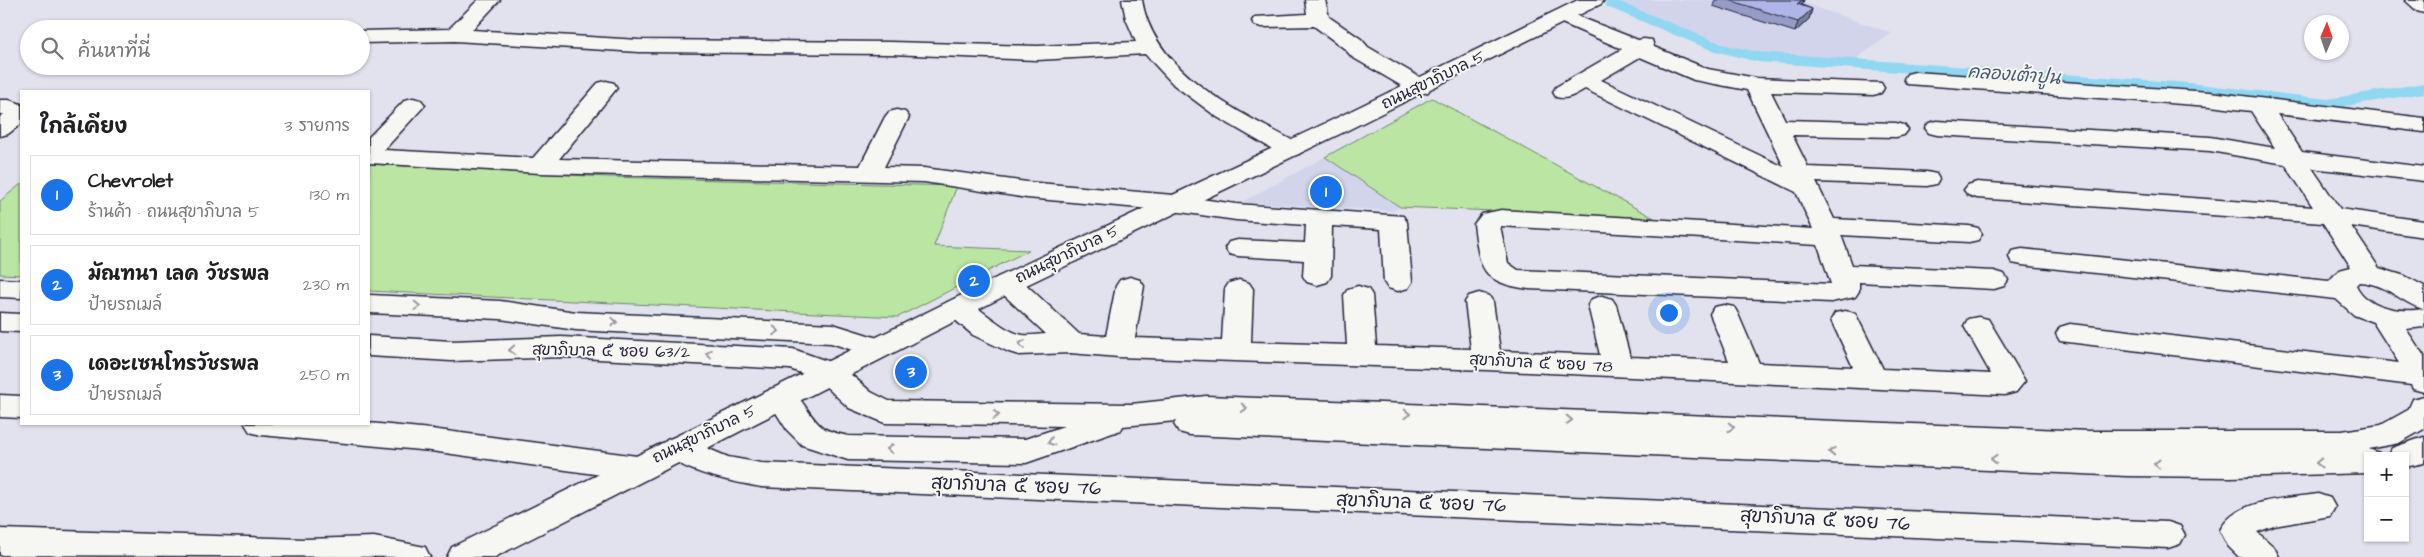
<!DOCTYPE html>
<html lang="th">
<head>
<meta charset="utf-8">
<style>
	body { margin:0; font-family:"Architects Daughter","Playpen Sans Thai",sans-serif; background:#f2f2f2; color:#202124 }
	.controls { position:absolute; right:15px; bottom:15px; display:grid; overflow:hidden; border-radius:0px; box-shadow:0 1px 4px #0004 }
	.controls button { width:45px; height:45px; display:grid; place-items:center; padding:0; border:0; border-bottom:1px solid #e0e0e0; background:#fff; color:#202124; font:25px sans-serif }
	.compass { position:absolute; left:2304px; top:15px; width:45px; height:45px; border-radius:50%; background:#fff; box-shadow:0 1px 4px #0004; rotate:2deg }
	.you { position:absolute; left:1668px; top:312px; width:18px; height:18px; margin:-12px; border:4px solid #fff; border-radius:50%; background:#1a73e8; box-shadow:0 0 0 8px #1a73e833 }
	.badge { display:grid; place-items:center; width:32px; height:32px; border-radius:50%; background:#1a73e8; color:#fff; font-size:16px; font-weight:700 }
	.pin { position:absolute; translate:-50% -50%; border:2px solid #fff; box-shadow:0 1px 5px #0006 }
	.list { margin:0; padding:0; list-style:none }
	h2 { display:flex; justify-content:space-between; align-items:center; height:65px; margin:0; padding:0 20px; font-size:21px }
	h2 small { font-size:16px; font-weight:400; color:#757577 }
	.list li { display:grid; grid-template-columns:32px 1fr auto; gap:15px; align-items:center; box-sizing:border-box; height:80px; margin:0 10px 10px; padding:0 10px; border:1px solid #e0e0e0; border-radius:0px }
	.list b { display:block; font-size:19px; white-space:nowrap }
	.list p { margin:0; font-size:16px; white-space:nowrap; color:#757577 }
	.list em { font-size:16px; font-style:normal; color:#757577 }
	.icon { flex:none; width:28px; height:28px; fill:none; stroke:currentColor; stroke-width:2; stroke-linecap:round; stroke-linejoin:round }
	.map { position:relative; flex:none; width:2424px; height:557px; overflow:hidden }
	.search { position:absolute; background:#fff; box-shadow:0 1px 4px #0004; left:20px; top:20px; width:350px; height:55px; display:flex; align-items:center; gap:12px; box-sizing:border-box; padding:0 18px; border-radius:28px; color:#757577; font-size:19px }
	.panel { position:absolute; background:#fff; box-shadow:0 1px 4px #0004; left:20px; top:90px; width:350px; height:335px; border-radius:0px }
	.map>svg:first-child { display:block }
	.built { fill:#d2d4ec }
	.green { fill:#bbe5a2; stroke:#6e846e }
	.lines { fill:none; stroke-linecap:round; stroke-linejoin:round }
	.canal { fill:#90d7f1; fill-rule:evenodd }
	.minor-casing { stroke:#22223b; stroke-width:3 }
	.major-casing { stroke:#22223b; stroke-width:3 }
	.minor { fill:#f6f6f2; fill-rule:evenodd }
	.major { fill:#f6f6f2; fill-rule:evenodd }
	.wall { fill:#969cc6; stroke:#22223b }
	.shaded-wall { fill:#7a7fa1; stroke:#22223b }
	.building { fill:#afb5e6; stroke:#22223b }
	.oneway { stroke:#9797a0 }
	.labels { text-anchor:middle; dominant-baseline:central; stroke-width:4; stroke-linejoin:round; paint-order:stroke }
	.street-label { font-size:16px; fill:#22223b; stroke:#f6f6f2 }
	.water-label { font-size:18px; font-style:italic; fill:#435872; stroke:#f6f6f2 }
	.near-street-label { font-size:19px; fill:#22223b; stroke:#f6f6f2 }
</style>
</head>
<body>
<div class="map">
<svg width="2424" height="557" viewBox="0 0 2424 557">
	<rect width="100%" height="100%" fill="#e1e2ee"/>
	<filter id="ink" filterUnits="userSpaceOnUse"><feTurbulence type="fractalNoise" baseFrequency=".02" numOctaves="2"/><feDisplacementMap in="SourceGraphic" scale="10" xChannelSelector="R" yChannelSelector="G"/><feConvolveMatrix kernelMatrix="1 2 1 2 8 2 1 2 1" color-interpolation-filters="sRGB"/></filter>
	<g filter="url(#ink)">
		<g class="built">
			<polygon points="1617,0 1794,0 1892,33 1854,60 1825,58 1811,61 1757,55 1723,46 1612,2"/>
			<polygon points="1325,157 1400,207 1393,211 1242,202"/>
		</g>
		<g class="green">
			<polygon points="1432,98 1654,218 1400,207 1325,157"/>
			<polygon points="369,164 607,177 957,186 934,246 1029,250 898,317 369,291"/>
			<polygon points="21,184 21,275 0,274 0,201"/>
		</g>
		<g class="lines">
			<polygon class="canal" points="1607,1 1617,1 1722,44 1758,52 2189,83 2328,99 2424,83 2424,93 2328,109 2189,93 1758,62 1711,50 1607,7 1605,4"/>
			<g class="minor-casing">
				<g id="minor">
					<path d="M478,0H500L472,30L639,40L891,42L1037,46L1136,42L1126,19L1122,0H1142C1154,74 1240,112 1299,144L1302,149L1299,154L1290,156L1281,154L1217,117L1174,85L1145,54L1037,60L891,54L639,52L455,41L361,43V31L449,29Z"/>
					<polygon points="1305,0 1325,0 1329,17 1361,39 1368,47 1428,82 1431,87 1428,92 1420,94 1412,92 1352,57 1345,49 1314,26 1262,27 1255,25 1252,21 1255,17 1307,14"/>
					<polygon points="2405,0 2424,0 2424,13 2417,11"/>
					<path d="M1562,10L1638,40L1644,39L1652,40L1654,47L1708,69L1756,78L1881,83L1884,88L1881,93L1873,95L1771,92L1785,120L1896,123L1904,125L1908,130L1904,135L1896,137L1792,135L1808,167L1927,172L1936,174L1939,179L1936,184L1927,186L1816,182L1834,219L1969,226L1978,228L1982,234L1978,240L1969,242L1841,235L1852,265L1994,271L2004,274L2008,280L2004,286L1994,289L1859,282V291L1855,297L1831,302L1529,289C1480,282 1480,269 1474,224L1482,214L1501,210L1813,229L1796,192L1585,89C1574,95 1568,100 1556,97L1553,92L1556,87L1622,49L1555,20L1552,16L1555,12ZM1640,57L1694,80L1747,90L1784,167L1601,80ZM1500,226L1818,245L1831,284L1518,270L1508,263Z"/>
					<path d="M1915,72L2210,92L2424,118V132L2277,114L2302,152L2424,167V181L2312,168L2340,209L2424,221V237L2351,226L2379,268L2405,276L2424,286V327L2406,329L2424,356V392L2413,389L2411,385L2060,341L2056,334L2060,327L2070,324L2399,363L2373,322L2354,315L2336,299L2022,265L2012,263L2009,257L2012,251L2022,249L2329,281L2339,270L2351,267L2323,223L1977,198L1968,195L1964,190L1968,185L1977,182L2313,207L2285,164L2210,151L1937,135L1929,133L1925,128L1929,123L1937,121L2210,137L2275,148L2251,111L2210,106L1907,84L1904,79L1907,74ZM2359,282C2389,284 2399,302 2423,309C2401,313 2366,308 2356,285Z"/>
					<polygon points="606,81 614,83 617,88 559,159 860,166 885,117 889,112 897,110 905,112 909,117 884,167 924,168 1027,182 1173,195 1236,204 1403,216 1407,222 1412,282 1408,288 1398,291 1388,288 1384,282 1381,229 1332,226 1331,276 1327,282 1317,285 1307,282 1303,276 1304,260 1238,256 1229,254 1225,248 1229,242 1238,240 1305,243 1306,225 1236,220 1173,211 1027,198 924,182 540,173 369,163 369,137 405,100 413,98 421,100 425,105 384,150 533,158 598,83"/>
					<polygon points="0,100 9,100 21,104 21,124 8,134 0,136 0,117 4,114 0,114"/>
					<path d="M1008,274L1018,277L1079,334L1106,336L1116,286L1120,280L1130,277L1140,280L1144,286L1135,338L1222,341L1225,289L1229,283L1239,280L1249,283L1253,289L1251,342L1347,345L1344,295L1348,289L1358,286L1368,289L1372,295L1376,346L1471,349L1465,302L1469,296L1479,293L1489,296L1493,302L1500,351L1600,355L1588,305L1592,299L1602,296L1612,299L1616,305L1630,357L1729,361L1710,314L1714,307L1724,305L1734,307L1738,314L1759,363L1853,367L1831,320L1835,313L1845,311L1855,313L1883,369L1991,374L1964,326L1968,319L1978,317L1988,319L2025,381L2016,392L2005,395L1487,370L1119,357L1070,353L1019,355L1009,352L973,335L948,314L944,308L948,302C975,294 995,330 1023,335C1030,336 1039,334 1046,334L1006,297L994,283L998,277Z"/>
					<polygon points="0,279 21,280 21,298 0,297"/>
					<polygon points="369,295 500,301 576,312 833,324 887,341 892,348 887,355 877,358 831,343 576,330 500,319 369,313"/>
					<polygon points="0,313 21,314 21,332 0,331"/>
					<path d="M369,336L451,341L561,337L793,349L841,366L871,392L889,401L1131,404L1206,396L2089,431H2342L2381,425L2408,410L2413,399L2424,396V429L2399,443L2369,449L2379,453L2381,456H2368V473L2230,477L2127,476L1190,435L1179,432L1174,424L1176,421L1123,426L1121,430L1026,463L848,460L802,445L787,430L766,397L770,389C799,381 803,411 822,427C829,432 840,434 848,436L1025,439L1064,426L885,423L849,408L819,380L790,369L561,357L451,361L369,356Z"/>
					<polygon points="0,395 21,396 21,418 0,417"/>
					<polygon points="369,423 431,429 637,456 648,460 653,468 648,476 637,480 431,451 261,435 250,432 245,424"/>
					<path d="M678,436L728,457L761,463L2168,522L2180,526L2185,535L2180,544L2168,548L761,487C735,482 675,472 662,448L667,440Z"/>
					<polygon points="2424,437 2424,463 2405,467 2405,456 2387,456 2392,448"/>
					<path d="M2318,494L2330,498L2335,507L2330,516L2274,526L2257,532L2274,547L2279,557H2239L2228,546L2220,530C2237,498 2286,499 2318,494Z"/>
					<polygon points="0,529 305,539 374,537 425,547 430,557 0,555"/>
				</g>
			</g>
			<g class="major-casing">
				<polygon id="major" points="1578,0 1604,0 1601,4 1344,132 1018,289 495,557 447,557 452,547 998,277 1328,122"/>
			</g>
			<use href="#minor" class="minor"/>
			<use href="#major" class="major"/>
		</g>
		<polygon class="wall" points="1715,0 1804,0 1802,5 1812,9 1809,19 1795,32 1713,6"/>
		<g class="shaded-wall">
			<polygon points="1802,0 1804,0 1801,8 1797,4"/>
			<polygon points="1812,9 1809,19 1795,32 1798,22"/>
		</g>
		<polygon class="building" points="1729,0 1802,0 1797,4 1812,9 1798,22"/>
		<defs><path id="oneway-chevron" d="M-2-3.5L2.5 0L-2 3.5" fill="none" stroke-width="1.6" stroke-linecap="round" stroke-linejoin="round" transform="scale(1.25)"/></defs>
		<g class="oneway">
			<use href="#oneway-chevron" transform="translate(417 306) rotate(2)"/>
			<use href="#oneway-chevron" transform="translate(614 322) rotate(3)"/>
			<use href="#oneway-chevron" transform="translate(776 331) rotate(4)"/>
			<use href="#oneway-chevron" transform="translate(1022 344) rotate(-172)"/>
			<use href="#oneway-chevron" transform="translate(512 350) rotate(177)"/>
			<use href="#oneway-chevron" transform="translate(709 354) rotate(-177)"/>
			<use href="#oneway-chevron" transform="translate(1244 408) rotate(2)"/>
			<use href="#oneway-chevron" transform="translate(1407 414) rotate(2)"/>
			<use href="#oneway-chevron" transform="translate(996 415) rotate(1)"/>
			<use href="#oneway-chevron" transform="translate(1569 420) rotate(2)"/>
			<use href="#oneway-chevron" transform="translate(1731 427) rotate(2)"/>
			<use href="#oneway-chevron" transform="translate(1051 442) rotate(161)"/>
			<use href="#oneway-chevron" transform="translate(890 449) rotate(-179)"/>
			<use href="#oneway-chevron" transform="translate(1832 452) rotate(-178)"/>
			<use href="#oneway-chevron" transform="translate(1994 459) rotate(-178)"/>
			<use href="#oneway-chevron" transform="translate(2319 463) rotate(179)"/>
			<use href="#oneway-chevron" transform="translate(2157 464) rotate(-179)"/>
		</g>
	</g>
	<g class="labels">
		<g class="street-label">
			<text transform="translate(1433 80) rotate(-26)">ถนนสุขาภิบาล 5</text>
			<text transform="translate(1067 254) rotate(-26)">ถนนสุขาภิบาล 5</text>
			<text transform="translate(611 351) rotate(1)">สุขาภิบาล ๕ ซอย 63/2</text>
			<text transform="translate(1541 363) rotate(3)">สุขาภิบาล ๕ ซอย 78</text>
			<text transform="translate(704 434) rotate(-26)">ถนนสุขาภิบาล 5</text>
		</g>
		<g class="water-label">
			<text transform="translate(2014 75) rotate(4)">คลองเต้าปูน</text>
		</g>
		<g class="near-street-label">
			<text transform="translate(1016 486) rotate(2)">สุขาภิบาล ๕ ซอย 76</text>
			<text transform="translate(1421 503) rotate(2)">สุขาภิบาล ๕ ซอย 76</text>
			<text transform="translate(1825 520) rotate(3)">สุขาภิบาล ๕ ซอย 76</text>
		</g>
	</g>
</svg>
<div class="controls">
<button>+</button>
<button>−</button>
</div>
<svg class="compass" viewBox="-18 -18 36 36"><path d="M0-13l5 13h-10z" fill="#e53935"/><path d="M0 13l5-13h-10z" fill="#757577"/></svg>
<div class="you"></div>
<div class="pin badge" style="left:1326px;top:192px">1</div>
<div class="pin badge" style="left:974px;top:281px">2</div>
<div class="pin badge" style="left:911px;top:372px">3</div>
<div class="search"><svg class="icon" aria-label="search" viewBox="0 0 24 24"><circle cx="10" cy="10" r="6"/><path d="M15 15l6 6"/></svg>ค้นหาที่นี่</div>
<section class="panel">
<h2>ใกล้เคียง<small>3 รายการ</small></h2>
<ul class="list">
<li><span class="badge">1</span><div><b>Chevrolet</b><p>ร้านค้า · ถนนสุขาภิบาล 5</p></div><em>130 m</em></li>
<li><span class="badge">2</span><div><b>มัณฑนา เลค วัชรพล</b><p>ป้ายรถเมล์</p></div><em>230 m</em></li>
<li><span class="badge">3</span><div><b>เดอะเซนโทรวัชรพล</b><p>ป้ายรถเมล์</p></div><em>250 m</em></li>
</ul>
</section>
</div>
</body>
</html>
